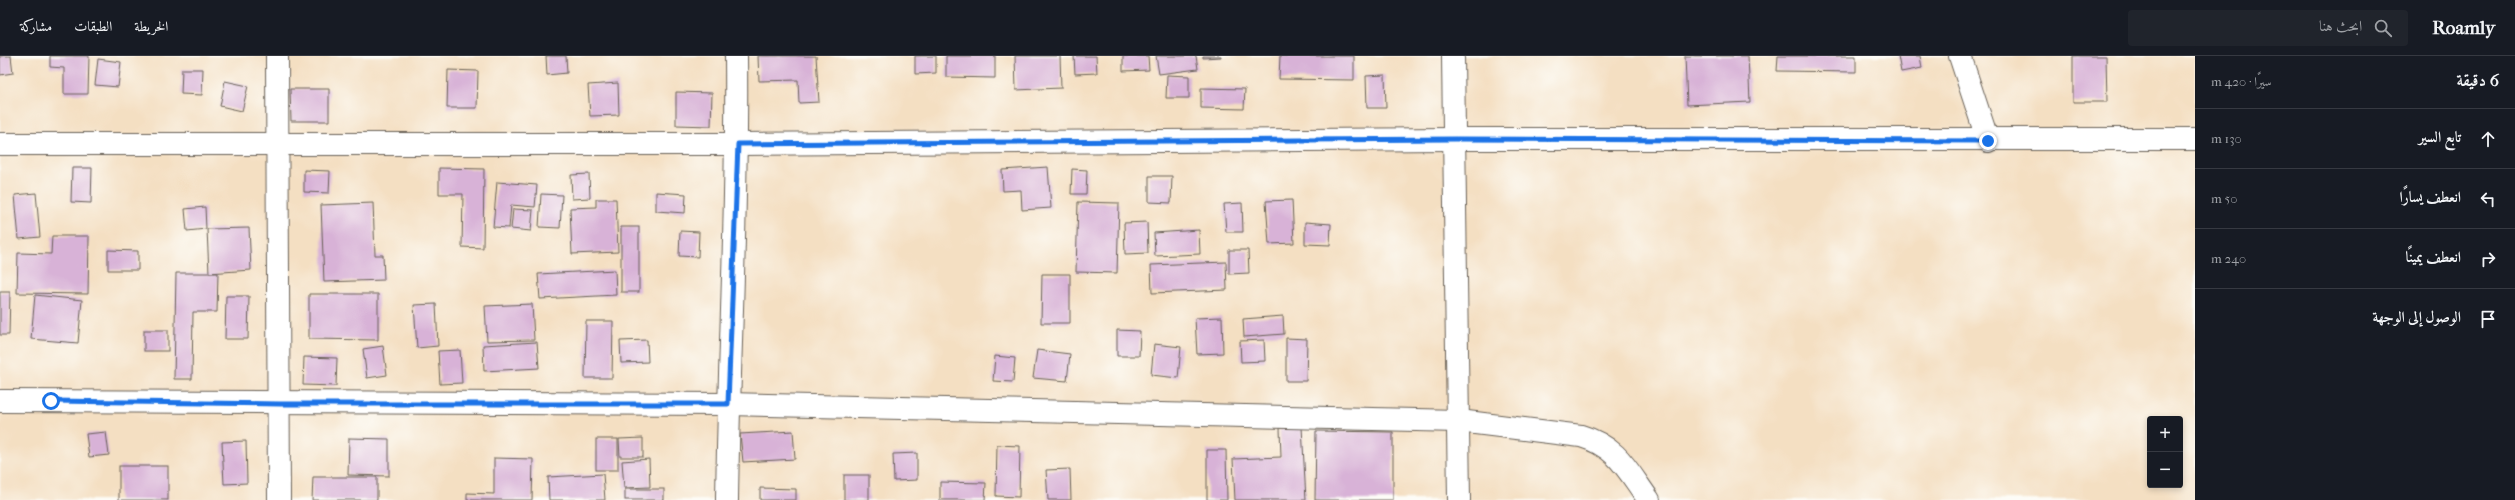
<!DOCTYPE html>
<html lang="ar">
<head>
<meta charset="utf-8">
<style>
	body { margin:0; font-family:"IM FELL French Canon",Amiri,serif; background:#20242c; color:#f1f3f6; direction:rtl }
	.controls { position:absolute; right:12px; bottom:12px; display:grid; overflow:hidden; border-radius:4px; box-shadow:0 2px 6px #0003 }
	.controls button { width:36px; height:36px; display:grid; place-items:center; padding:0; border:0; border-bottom:1px solid #363941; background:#171b24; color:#f1f3f6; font:20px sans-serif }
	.stop { position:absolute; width:12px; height:12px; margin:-9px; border:3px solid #1a73e8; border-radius:50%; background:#fff }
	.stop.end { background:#1a73e8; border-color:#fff; box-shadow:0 1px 4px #0008 }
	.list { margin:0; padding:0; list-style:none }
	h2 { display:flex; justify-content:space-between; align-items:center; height:52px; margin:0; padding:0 16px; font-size:17px }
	h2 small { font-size:13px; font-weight:400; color:#9ea1a6 }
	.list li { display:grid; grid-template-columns:26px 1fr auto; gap:12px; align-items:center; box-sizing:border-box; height:60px; padding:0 16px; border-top:1px solid #363941 }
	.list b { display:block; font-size:15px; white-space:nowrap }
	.list em { font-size:13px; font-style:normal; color:#9ea1a6 }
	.icon { flex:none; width:22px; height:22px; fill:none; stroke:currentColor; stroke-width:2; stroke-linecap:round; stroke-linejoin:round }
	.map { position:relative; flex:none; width:2195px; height:444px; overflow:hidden; direction:ltr }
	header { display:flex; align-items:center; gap:24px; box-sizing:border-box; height:56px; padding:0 20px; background:#171b24; border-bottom:1px solid #363941 }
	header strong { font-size:19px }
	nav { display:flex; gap:22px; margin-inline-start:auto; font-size:14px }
	.search { width:280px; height:36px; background:#20242c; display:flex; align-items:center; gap:10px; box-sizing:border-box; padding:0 14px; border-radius:4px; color:#9ea1a6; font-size:15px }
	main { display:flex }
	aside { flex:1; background:#171b24 }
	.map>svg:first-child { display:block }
	.building { fill:#d8b2d7 }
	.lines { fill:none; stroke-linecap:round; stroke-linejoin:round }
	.minor-casing { stroke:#686056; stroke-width:24 }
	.minor { stroke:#fff; stroke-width:22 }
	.route { stroke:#1a73e8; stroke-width:5 }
</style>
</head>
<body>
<header>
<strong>Roamly</strong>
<div class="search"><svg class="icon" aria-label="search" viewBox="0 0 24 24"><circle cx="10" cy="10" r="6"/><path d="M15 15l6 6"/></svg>ابحث هنا</div>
<nav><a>الخريطة</a><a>الطبقات</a><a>مشاركة</a></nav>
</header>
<main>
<aside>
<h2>6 دقيقة<small>سيرًا · 420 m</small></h2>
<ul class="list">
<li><svg class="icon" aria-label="ahead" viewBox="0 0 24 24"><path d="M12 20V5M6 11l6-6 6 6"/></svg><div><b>تابع السير</b></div><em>130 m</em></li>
<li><svg class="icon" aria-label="left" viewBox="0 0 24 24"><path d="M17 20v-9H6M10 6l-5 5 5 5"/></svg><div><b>انعطف يسارًا</b></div><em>50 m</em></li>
<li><svg class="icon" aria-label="right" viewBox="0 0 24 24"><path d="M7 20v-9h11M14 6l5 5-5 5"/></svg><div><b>انعطف يمينًا</b></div><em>240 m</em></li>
<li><svg class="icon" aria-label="arrive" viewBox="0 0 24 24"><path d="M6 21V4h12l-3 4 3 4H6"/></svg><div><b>الوصول إلى الوجهة</b></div></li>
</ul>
</aside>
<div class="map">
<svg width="2195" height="444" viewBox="0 0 2195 444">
	<rect width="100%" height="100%" fill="#fdfcf7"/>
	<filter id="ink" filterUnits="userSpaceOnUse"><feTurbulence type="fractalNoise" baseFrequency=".025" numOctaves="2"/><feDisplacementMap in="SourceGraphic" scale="8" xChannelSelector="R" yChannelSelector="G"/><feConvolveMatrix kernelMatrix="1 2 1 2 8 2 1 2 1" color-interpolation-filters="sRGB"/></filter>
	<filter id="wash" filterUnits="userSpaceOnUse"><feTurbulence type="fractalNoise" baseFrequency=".012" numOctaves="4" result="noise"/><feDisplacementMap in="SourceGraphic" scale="16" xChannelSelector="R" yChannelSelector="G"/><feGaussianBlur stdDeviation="0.9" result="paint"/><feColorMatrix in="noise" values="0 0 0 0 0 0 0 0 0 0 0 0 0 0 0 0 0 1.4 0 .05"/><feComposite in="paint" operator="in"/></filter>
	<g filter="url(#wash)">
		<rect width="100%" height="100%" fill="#f4dfc2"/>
		<g id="blocks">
			<g class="building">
				<polygon points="0,0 11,0 13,17 0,19"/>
				<polygon points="50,0 89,0 88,38 64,38 64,12 50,11"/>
				<polygon points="546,0 566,0 567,17 547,19"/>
				<polygon points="758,0 816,0 819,46 799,47 798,24 759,25"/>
				<polygon points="915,0 936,0 936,17 915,18"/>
				<polygon points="946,0 995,0 995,22 946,21"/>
				<polygon points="1015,0 1060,0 1061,32 1016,34"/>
				<polygon points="1074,0 1096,0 1097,17 1075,18"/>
				<polygon points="1123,0 1148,0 1149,14 1123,15"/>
				<polygon points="1156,0 1196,0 1198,13 1159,18"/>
				<polygon points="1203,0 1221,0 1221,1 1203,2"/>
				<polygon points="1280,0 1354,0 1354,24 1279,23"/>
				<polygon points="1685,0 1748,0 1750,46 1687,49"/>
				<polygon points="1778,0 1856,0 1856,16 1777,15"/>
				<polygon points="1898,0 1920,0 1922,12 1901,16"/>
				<polygon points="2073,0 2106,0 2107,46 2073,46"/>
				<polygon points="98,3 121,6 118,31 95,29"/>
				<polygon points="182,13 203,13 202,39 181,38"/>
				<polygon points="448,14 478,15 477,52 447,52"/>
				<polygon points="1167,19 1189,20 1189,42 1166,42"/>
				<polygon points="1385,19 1386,52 1367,52 1366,20"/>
				<polygon points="225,25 248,30 242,55 220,50"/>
				<polygon points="618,27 619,59 590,60 588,29"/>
				<polygon points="1201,32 1245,33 1244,53 1201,52"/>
				<polygon points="290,33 329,33 329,65 291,65"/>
				<polygon points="676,36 712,37 711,70 676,69"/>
				<polygon points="1048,111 1051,152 1022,154 1021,134 1003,135 1002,114"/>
				<polygon points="72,112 92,112 91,147 71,146"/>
				<polygon points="439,112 484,113 483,192 462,191 463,138 439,138"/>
				<polygon points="1072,113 1087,114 1086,138 1071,138"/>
				<polygon points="304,114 330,115 329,137 304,136"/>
				<polygon points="589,118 590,142 572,143 571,119"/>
				<polygon points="1149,120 1172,120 1171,147 1149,146"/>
				<polygon points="497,126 537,129 535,151 511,149 509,172 493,171"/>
				<polygon points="656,136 686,138 685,157 656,155"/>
				<polygon points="36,137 40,181 19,183 15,139"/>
				<polygon points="541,138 562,139 560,172 539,171"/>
				<polygon points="596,143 616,143 618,196 572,198 570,152 596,151"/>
				<polygon points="1292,144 1294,187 1269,188 1266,145"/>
				<polygon points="1078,146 1119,147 1117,217 1076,216"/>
				<polygon points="373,147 375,199 383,199 384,224 324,226 321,149"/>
				<polygon points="1242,147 1243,176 1226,176 1224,148"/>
				<polygon points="205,151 206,173 187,175 185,153"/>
				<polygon points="513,153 533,154 531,175 511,173"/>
				<polygon points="1147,166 1148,197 1125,198 1124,167"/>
				<polygon points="1305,166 1331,168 1330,189 1305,188"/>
				<rect x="621" y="171" width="18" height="65"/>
				<polygon points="249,172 251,214 209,217 207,173"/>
				<polygon points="1199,174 1200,198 1155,200 1154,177"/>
				<polygon points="680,175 699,176 698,201 679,200"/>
				<polygon points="52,180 89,180 88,238 17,237 18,197 51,198"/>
				<polygon points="108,194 138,195 138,214 108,214"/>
				<polygon points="1229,194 1248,194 1249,217 1229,218"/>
				<polygon points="1226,206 1227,234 1152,237 1151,209"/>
				<polygon points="615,214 616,239 540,243 538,218"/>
				<polygon points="176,217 218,217 217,256 193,256 192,323 174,323"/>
				<polygon points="1042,218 1070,218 1070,267 1041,267"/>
				<polygon points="0,236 10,236 9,279 0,279"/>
				<polygon points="309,238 378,238 378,284 309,283"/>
				<polygon points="35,239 82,244 78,287 31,283"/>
				<polygon points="226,240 249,240 248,283 225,283"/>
				<polygon points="436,248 438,290 417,292 414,249"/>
				<polygon points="532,248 534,284 487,285 485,250"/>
				<polygon points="1283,260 1284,278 1244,281 1243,263"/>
				<polygon points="1222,261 1223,297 1197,298 1195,262"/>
				<polygon points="586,265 613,265 612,322 585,322"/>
				<rect x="144" y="274" width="24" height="21"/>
				<polygon points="1117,274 1140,275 1139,300 1117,300"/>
				<polygon points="1286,282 1307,283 1306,325 1286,325"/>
				<polygon points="647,284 648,306 621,307 620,285"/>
				<polygon points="1264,284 1265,305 1241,306 1240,285"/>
				<polygon points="537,286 539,312 484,315 483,289"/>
				<polygon points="1154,288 1181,291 1178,322 1151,319"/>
				<polygon points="383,290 387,319 367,322 363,293"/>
				<polygon points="460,294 462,327 440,328 438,295"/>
				<polygon points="1037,294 1070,298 1067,325 1033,322"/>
				<polygon points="995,300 1015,302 1013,326 993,325"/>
				<polygon points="304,301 337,302 336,330 303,329"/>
				<polygon points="1302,371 1306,444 1235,444 1233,403 1281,401 1280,372"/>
				<polygon points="793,375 795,403 743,406 740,378"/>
				<polygon points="1316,375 1393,376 1393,444 1315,444"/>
				<polygon points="106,376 109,399 89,401 86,378"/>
				<polygon points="349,382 389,383 389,420 348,419"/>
				<polygon points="643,382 643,401 620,401 619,383"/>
				<rect x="596" y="383" width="22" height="31"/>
				<polygon points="246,385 247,427 224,428 222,386"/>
				<polygon points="997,389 1020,390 1019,441 996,440"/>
				<polygon points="1207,394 1226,394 1227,444 1207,444"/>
				<polygon points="917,397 917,424 894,425 893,398"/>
				<polygon points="494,402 533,403 532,444 467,444 467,437 494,438"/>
				<polygon points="649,403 650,431 624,432 622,405"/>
				<rect x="119" y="410" width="49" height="34"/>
				<polygon points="1070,413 1071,444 1048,444 1046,414"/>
				<polygon points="603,418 605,444 549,444 548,421"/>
				<rect x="844" y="419" width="25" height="25"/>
				<polygon points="313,421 377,421 377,444 312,444"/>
				<polygon points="940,426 986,427 985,444 940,444"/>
				<polygon points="760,432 796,433 796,444 760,444"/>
				<rect x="625" y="433" width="39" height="11"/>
			</g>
		</g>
	</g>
	<g filter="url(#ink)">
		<use href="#blocks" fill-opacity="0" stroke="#686056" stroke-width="1"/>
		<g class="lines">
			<g class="minor-casing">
				<g id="minor">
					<polyline points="277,0 279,444"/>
					<polyline points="1453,0 1459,444"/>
					<polyline points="1960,0 1988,85"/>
					<polyline points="0,88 738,88 1455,83 2195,83"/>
					<path d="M0,345L728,348L1459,365L1581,380C1618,391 1627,414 1649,444"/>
					<path d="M727,444C729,296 738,148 736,0"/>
				</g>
			</g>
			<use href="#minor" class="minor"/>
		</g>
	</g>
	<g class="lines" filter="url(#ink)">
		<polyline class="route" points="51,345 280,348 728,348 738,88 1455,83 1988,85"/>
	</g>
</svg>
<div class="controls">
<button>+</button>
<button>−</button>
</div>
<div class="stop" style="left:51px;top:345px"></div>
<div class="stop end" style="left:1988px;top:85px"></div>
</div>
</main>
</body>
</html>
